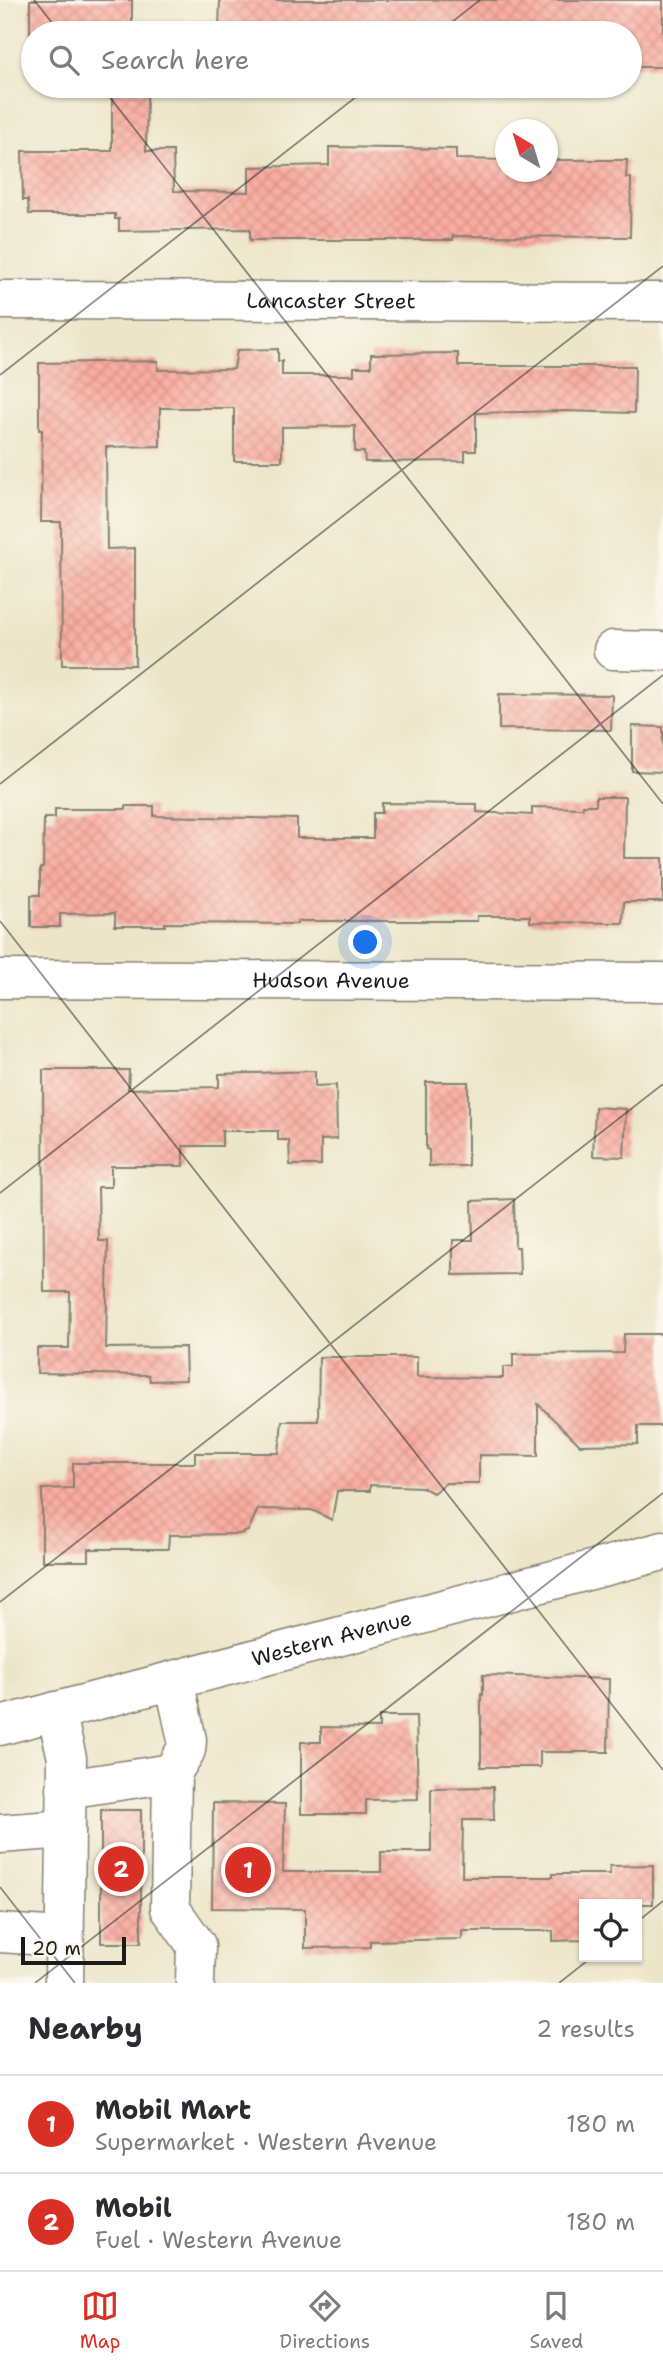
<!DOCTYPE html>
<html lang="en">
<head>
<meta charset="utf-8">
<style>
	body { margin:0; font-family:"Shantell Sans",sans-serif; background:#f7f7f7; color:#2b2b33 }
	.controls { position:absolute; right:21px; bottom:21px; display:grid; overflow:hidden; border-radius:0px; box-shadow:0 2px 5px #0004 }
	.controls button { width:63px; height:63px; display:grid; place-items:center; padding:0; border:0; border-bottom:2px solid #e1e1e2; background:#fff; color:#2b2b33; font:35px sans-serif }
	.compass { position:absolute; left:495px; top:119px; width:63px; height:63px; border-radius:50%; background:#fff; box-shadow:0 2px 5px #0004; rotate:322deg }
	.scale { position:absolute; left:21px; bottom:18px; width:105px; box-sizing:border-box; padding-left:7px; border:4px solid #1c1c1c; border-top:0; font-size:19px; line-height:24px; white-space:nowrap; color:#1c1c1c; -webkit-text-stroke:5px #fbf7ec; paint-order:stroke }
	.you { position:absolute; left:366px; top:943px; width:24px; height:24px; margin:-18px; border:5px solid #fff; border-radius:50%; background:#1a73e8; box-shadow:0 0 0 10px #1a73e833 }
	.badge { display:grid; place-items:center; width:46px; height:46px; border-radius:50%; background:#d93025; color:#fff; font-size:23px; font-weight:700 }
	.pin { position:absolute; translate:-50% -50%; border:4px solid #fff; box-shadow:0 2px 7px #0006 }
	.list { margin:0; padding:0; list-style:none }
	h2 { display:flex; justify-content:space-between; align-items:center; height:91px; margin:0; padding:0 28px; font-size:30px }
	h2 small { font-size:23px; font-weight:400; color:#7c7c81 }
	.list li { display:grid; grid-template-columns:46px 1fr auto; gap:21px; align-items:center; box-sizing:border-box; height:98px; padding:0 28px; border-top:2px solid #e1e1e2 }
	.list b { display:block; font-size:26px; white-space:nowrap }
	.list p { margin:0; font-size:23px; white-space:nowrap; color:#7c7c81 }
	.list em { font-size:23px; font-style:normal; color:#7c7c81 }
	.icon { flex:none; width:38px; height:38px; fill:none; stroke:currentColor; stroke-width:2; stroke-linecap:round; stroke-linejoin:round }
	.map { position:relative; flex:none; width:663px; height:1983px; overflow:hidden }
	.search { position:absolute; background:#fff; box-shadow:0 2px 5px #0004; left:21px; right:21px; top:21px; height:77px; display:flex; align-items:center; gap:18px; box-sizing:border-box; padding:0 24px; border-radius:38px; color:#7c7c81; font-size:26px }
	.sheet { height:287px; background:#fff }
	nav { display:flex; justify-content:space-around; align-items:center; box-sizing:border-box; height:98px; border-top:2px solid #e1e1e2; background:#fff; font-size:19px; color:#7c7c81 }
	nav a { display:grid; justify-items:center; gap:4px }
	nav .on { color:#d93025 }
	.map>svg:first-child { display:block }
	.building { fill:url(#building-cross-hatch) }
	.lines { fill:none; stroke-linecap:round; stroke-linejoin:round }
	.minor-casing { stroke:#848172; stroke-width:41 }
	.minor { stroke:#fff; stroke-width:38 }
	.ticks { fill:none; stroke:#1c1c1c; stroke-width:2; stroke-opacity:0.45 }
	.labels { text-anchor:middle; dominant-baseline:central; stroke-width:6; stroke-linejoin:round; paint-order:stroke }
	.street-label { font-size:21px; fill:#1c1c1c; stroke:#fbf7ec }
</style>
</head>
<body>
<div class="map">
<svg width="663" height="1983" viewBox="0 0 663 1983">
	<defs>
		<pattern id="building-cross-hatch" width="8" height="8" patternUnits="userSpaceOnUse" patternTransform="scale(1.75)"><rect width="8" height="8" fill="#f9ada0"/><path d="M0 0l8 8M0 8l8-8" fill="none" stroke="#d59489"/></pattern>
	</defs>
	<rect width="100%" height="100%" fill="#fbf7ec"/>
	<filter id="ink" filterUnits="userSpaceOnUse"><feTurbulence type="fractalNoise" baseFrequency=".0143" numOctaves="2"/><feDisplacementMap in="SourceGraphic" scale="14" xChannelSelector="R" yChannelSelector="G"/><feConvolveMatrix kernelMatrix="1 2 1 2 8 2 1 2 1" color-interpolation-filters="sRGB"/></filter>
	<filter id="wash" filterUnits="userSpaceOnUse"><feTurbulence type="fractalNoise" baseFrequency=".00686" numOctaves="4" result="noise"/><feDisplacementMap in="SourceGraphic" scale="28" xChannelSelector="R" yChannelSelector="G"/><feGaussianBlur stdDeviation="1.57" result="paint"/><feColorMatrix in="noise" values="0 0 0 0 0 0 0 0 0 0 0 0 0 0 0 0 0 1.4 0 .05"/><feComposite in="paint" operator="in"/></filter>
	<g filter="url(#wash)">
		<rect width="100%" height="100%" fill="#ece6c9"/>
		<g id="blocks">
			<g class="building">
				<rect x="30" y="0" width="102" height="33"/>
				<polygon points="220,0 663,0 663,67 630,67 630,33 340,33 340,29 286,28 285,32 219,31"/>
				<polygon points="112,92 147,92 146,151 173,151 174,191 249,192 249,167 329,165 329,147 456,149 456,159 506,160 506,172 548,172 548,160 627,160 626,178 631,178 630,237 453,236 453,240 250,240 250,229 119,231 119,219 115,219 115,214 29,214 28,200 23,200 22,151 112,151"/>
				<polygon points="278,349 278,361 282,361 282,375 354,375 354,367 371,367 371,354 458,353 458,366 635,366 634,413 563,411 476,413 476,451 465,451 465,461 365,462 364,452 355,452 355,426 282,427 282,461 234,461 234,408 160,408 160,446 106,447 107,549 135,548 135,665 62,665 61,522 41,522 42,430 39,430 39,363 158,361 158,370 234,369 237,350"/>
				<polygon points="499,694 612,695 611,730 499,729"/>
				<polygon points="632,726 663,727 663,772 632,771"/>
				<polygon points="596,797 625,797 624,858 663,858 663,902 624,902 623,923 530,922 530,916 477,916 477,921 297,921 297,924 165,923 165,926 115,926 115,913 60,914 60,927 31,927 31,895 40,895 40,868 43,868 44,818 55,818 55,809 126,809 126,806 154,806 154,816 297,819 297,838 373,838 373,813 382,813 382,803 477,804 477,812 532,815 532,807 583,808 583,805 596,805"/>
				<polygon points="43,1070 129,1070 128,1089 219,1087 219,1074 315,1071 315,1086 336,1085 337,1139 321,1140 321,1165 290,1165 289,1140 278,1140 278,1131 222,1131 222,1146 183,1146 183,1166 111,1166 111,1187 98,1187 99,1241 108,1241 106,1348 185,1347 186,1380 150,1381 149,1375 37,1373 37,1348 69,1348 70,1292 44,1292"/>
				<polygon points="426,1082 468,1082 468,1166 429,1166 429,1150 426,1149"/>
				<polygon points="595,1107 626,1109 624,1157 593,1156"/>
				<polygon points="514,1199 515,1247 519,1247 520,1274 453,1275 453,1240 473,1240 472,1201"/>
				<polygon points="624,1334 663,1334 663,1426 638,1426 638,1444 580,1445 538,1404 538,1456 479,1455 479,1483 446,1483 433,1493 422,1487 370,1485 370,1491 337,1491 332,1520 312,1510 258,1509 248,1531 239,1534 169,1535 168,1549 89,1549 89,1561 42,1561 42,1489 73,1488 73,1463 195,1463 195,1453 279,1453 282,1421 318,1421 319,1357 417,1357 417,1377 503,1378 503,1367 513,1367 513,1354 623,1353"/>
				<polygon points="483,1675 609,1679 608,1752 540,1752 540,1767 481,1767 481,1694 483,1695"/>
				<polygon points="379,1716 416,1716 418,1799 366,1800 366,1814 301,1814 301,1742 321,1742 321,1727 379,1728"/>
				<polygon points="493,1787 494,1820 463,1820 462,1877 553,1877 553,1874 610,1874 610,1866 653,1865 653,1904 584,1904 584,1940 553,1941 553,1931 462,1931 462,1939 370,1941 370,1947 305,1948 305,1909 212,1908 213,1803 285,1804 283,1872 381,1872 381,1852 431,1852 431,1788"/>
				<rect x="101" y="1810" width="40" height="133"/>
			</g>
		</g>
	</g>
	<g filter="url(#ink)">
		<use href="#blocks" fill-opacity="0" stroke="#848172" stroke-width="2"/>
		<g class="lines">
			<g class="minor-casing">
				<g id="minor">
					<path id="s1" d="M0,300L663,302"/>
					<polyline points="613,650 663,651"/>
					<path id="s2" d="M0,979L663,982"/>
					<polyline points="174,1680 187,1740 186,1750 172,1773 170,1908 196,1945 195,1983"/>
					<polyline points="56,1711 67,1758 64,1983"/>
					<path id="s3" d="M0,1726L663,1551"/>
					<polyline points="66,1789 172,1773"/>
					<polyline points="0,1834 66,1829"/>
					<polyline points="0,1933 63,1937"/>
				</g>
			</g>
			<use href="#minor" class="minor"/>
		</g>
	</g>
	<path class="ticks" d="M34,0L60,33M438,33L480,0M101,86L663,804M0,375L370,86M0,784L663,266M0,921L663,1770M0,1193L663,675M0,1602L663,1084M0,1887L75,1983M637,1922L663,1901M35,1983L663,1493M559,1983L592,1957"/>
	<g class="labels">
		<g class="street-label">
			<text stroke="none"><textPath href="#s1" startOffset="331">Lancaster Street</textPath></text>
			<text stroke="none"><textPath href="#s2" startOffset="331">Hudson Avenue</textPath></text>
			<text stroke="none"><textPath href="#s3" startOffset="343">Western Avenue</textPath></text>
		</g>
	</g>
</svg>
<div class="controls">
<button><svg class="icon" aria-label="locate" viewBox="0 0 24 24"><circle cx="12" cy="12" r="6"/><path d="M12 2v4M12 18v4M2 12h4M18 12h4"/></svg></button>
</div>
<svg class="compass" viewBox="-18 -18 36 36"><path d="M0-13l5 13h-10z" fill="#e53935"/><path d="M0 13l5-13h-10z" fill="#7c7c81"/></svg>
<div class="scale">20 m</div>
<div class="you"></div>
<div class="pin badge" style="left:248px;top:1870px">1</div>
<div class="pin badge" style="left:121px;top:1869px">2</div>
<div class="search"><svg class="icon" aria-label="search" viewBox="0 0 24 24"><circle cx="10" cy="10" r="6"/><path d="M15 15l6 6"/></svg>Search here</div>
</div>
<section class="sheet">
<h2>Nearby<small>2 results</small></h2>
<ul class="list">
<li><span class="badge">1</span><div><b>Mobil Mart</b><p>Supermarket · Western Avenue</p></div><em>180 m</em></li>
<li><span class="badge">2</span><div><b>Mobil</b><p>Fuel · Western Avenue</p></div><em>180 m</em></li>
</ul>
</section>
<nav>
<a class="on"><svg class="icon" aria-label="map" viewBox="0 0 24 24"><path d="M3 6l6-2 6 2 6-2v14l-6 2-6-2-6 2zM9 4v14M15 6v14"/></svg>Map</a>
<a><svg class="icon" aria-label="directions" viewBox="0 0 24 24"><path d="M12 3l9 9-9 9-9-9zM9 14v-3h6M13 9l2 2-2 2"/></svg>Directions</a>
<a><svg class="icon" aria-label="saved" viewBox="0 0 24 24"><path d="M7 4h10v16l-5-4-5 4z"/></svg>Saved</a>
</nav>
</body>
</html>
